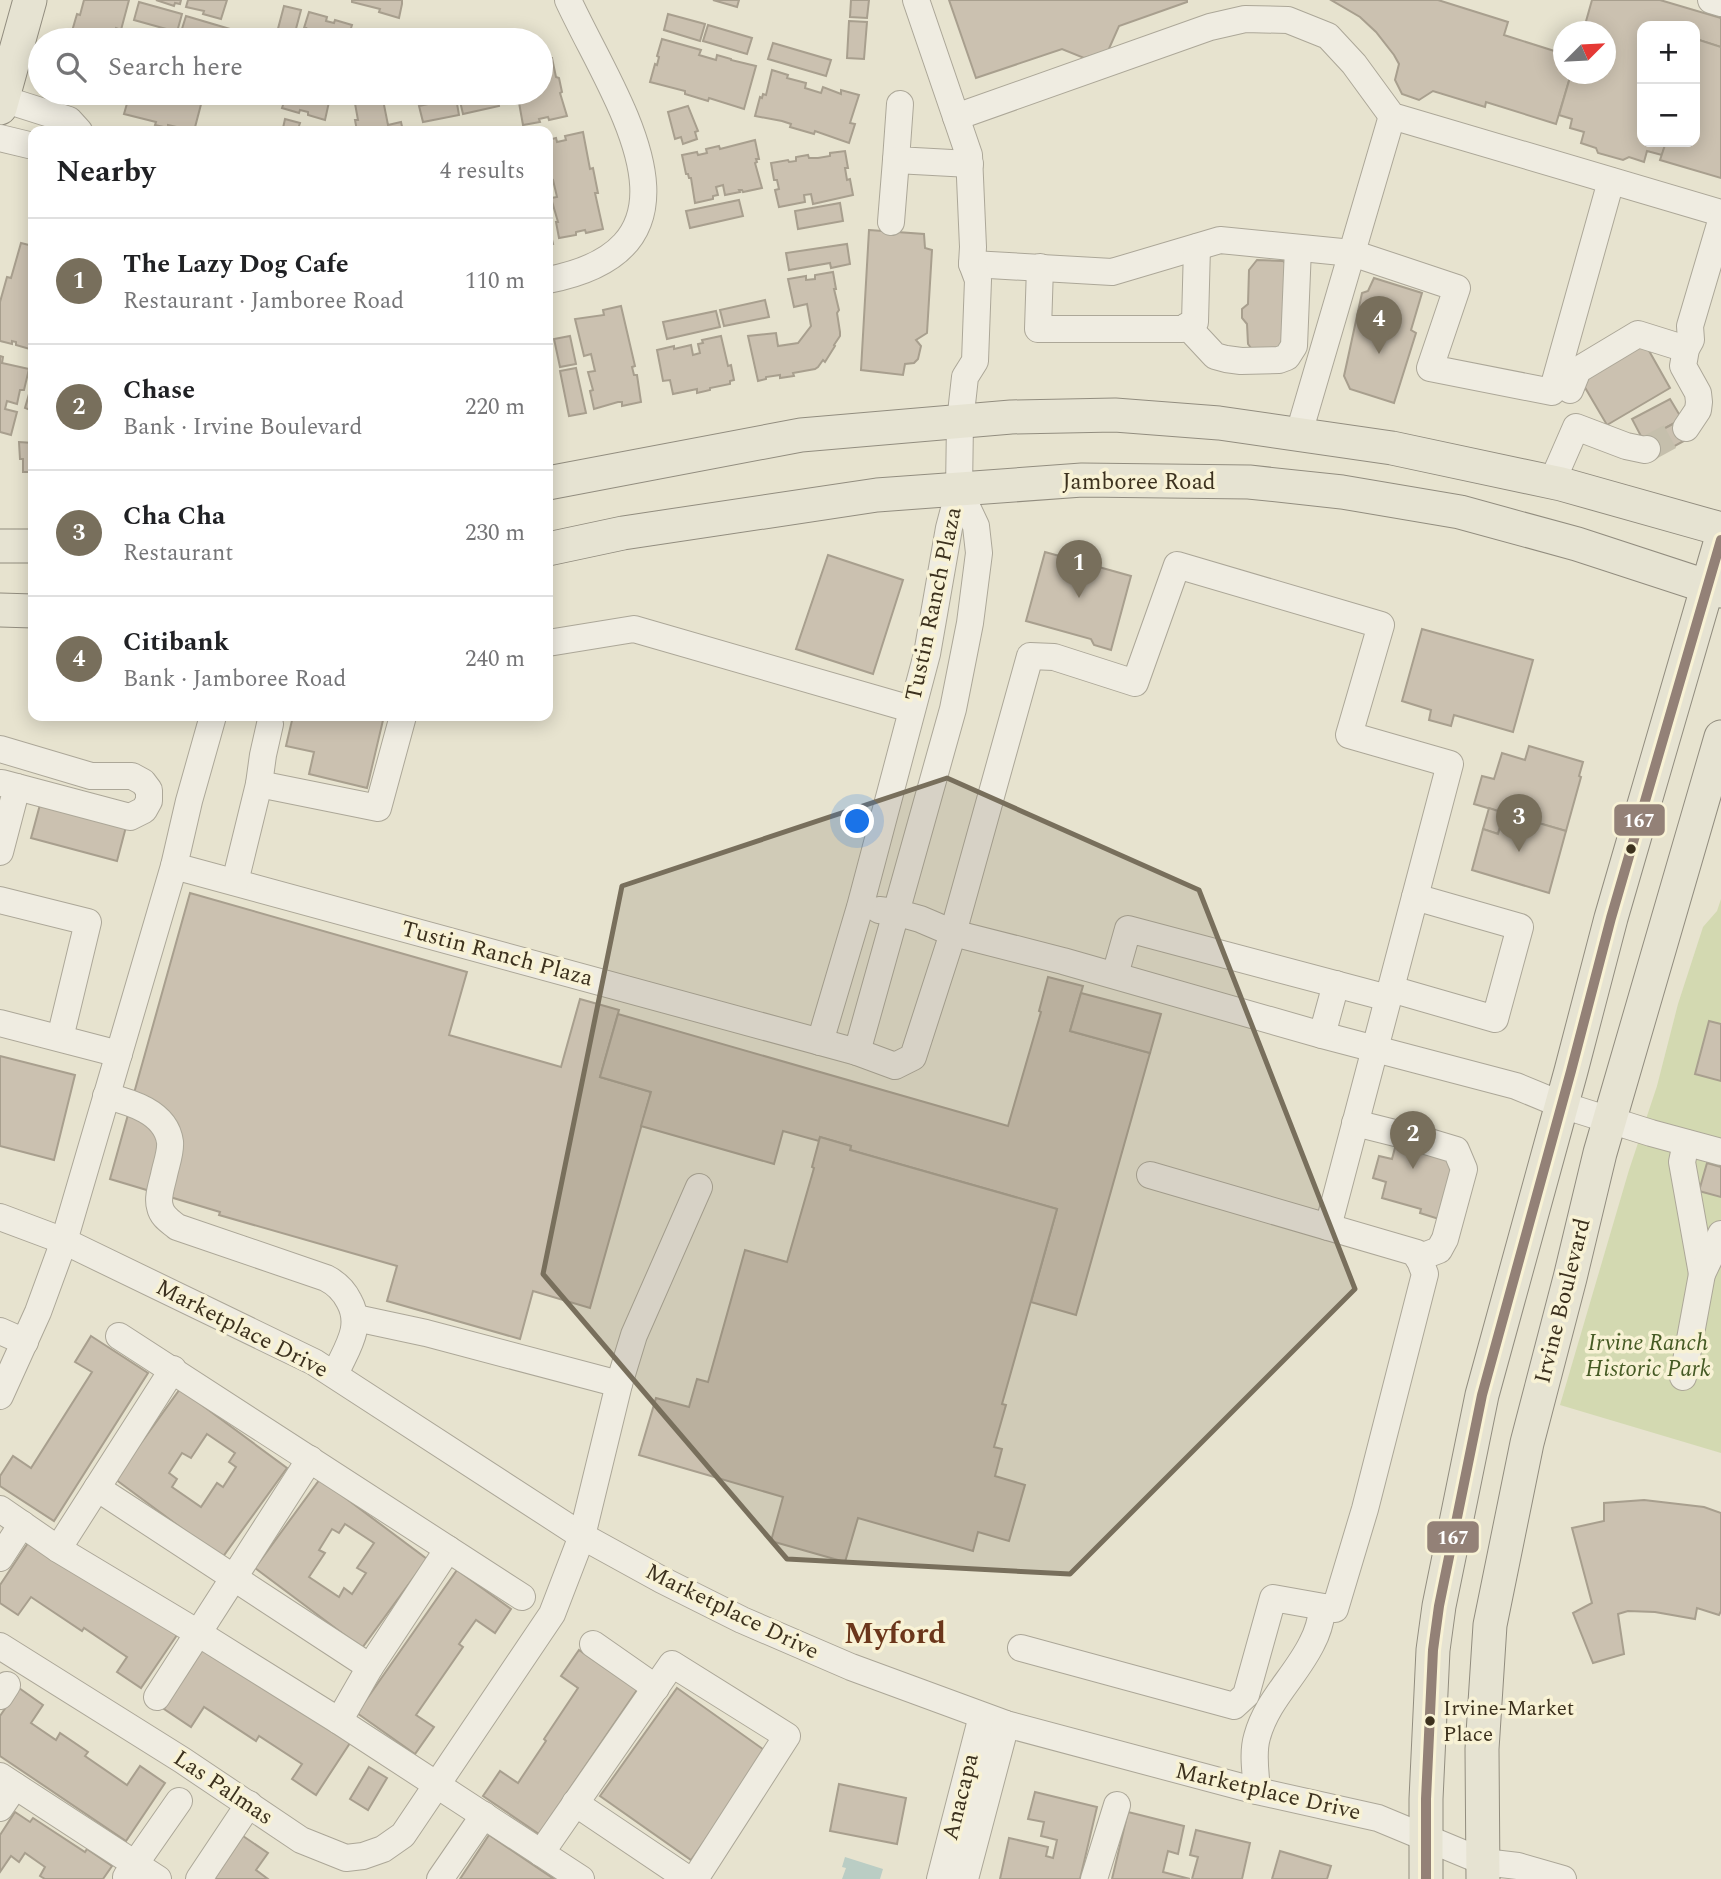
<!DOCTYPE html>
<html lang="en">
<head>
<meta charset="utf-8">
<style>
	body { margin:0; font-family:Spectral,serif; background:#f6f6f6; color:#202124 }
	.controls { position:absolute; right:21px; top:21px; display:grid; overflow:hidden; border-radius:14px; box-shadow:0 4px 18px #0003 }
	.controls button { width:63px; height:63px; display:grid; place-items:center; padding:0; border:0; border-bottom:2px solid #e0e0e0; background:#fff; color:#202124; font:35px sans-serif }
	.compass { position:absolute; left:1553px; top:21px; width:63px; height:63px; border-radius:50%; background:#fff; box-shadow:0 4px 18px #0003; rotate:66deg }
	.you { position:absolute; left:858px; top:822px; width:24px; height:24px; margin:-18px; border:5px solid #fff; border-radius:50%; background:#1a73e8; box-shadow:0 0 0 10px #1a73e833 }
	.badge { display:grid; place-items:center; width:46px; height:46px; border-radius:50%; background:#786f5c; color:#fff; font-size:23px; font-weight:700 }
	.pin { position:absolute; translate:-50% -58px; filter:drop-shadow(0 2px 4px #0008) }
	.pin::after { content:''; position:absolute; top:37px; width:24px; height:21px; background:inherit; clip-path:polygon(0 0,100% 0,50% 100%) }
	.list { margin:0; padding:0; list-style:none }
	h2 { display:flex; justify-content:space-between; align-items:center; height:91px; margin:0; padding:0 28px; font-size:30px }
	h2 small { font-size:23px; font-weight:400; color:#757577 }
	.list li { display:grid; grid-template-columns:46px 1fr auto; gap:21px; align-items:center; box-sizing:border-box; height:126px; padding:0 28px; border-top:2px solid #e0e0e0 }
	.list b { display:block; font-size:26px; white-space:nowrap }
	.list p { margin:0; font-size:23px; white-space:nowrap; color:#757577 }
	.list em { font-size:23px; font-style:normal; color:#757577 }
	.icon { flex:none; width:38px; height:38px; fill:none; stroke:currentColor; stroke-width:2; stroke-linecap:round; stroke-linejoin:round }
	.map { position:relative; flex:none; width:1721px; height:1879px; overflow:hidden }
	.search { position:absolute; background:#fff; box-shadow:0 4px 18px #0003; left:28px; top:28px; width:525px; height:77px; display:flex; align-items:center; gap:18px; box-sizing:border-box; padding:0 24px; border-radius:38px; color:#757577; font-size:26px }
	.panel { position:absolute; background:#fff; box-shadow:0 4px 18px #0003; left:28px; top:126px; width:525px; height:595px; border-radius:14px }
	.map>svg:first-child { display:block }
	.green { fill:#d3d9b1 }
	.water { fill:#bacdc4 }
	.building { fill:#cbc1b0; stroke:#a89f8e; stroke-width:2; fill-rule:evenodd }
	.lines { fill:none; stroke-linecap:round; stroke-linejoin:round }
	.minor-tunnel { stroke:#c5bfac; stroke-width:26; stroke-dasharray:26 13; stroke-linecap:butt }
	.minor-casing { stroke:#aca798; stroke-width:28 }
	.major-casing { stroke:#928d7f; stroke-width:35 }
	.minor { stroke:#efece1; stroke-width:26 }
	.major { stroke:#e6e3d2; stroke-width:33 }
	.bus-1-casing { stroke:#f8f2d5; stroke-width:16 }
	.bus-1 { stroke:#938177; stroke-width:10 }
	.marked { fill:#786f5c; fill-opacity:0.2; stroke:#786f5c; stroke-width:5; stroke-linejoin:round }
	.bus-dot { fill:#3c311e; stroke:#f8f2d5; stroke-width:2.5 }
	.labels { text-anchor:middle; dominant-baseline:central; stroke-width:7; stroke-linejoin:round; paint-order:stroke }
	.bus-label { font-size:21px; fill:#3c311e; stroke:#f8f2d5; text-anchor:start }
	.street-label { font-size:23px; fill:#3c311e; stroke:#f8f2d5 }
	.park-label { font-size:23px; font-style:italic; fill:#455a24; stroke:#f8f2d5 }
	.district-label { font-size:30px; font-weight:bold; fill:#6b361b; stroke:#f8f2d5 }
	.line-badge { stroke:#f8f2d5; stroke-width:2.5 }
	.badge-label { font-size:19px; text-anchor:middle; font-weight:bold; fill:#fff }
</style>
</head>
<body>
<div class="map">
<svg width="1721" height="1879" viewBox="0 0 1721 1879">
	<rect width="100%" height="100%" fill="#e7e3cf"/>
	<polygon class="green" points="1721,899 1721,1453 1560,1405 1629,1170 1657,1086 1678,1004 1703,927 1717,911"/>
	<polygon class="water" points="845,1857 883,1869 880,1879 842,1879 846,1868 842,1867"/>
	<g class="building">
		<polygon points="84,0 129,0 121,30 116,28 112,40 73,40 73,39 70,38 77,14 80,15"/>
		<polygon points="156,0 181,0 180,4 175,3 174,6"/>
		<polygon points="188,0 227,0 221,19 203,14 204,11 186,7"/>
		<polygon points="352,0 402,0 402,4 399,18 379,12 380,9 352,2"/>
		<polygon points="713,0 739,0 737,7"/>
		<polygon points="851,0 869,0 867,18 850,17"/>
		<polygon points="949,0 1187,0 1187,2 1119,26 1108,51 1084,58 1062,49 976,78"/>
		<polygon points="1331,0 1438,0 1508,22 1504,35 1564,54 1564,74 1571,74 1556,124 1486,102 1485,107 1433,91 1419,100 1402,94 1395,80 1399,64 1394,55 1376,32 1360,17"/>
		<polygon points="1592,0 1660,0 1721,18 1721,47 1696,39 1695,42 1695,26 1642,26 1642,142 1666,142 1662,155 1647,151 1644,162 1629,157 1623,160 1598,153 1596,148 1581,143 1584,132 1570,128 1572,119 1559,115 1571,74 1606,74 1606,32 1583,32"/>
		<polygon points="139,2 182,14 177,32 134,20"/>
		<polygon points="284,6 301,10 293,40 275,40"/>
		<polygon points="309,12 327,17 326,21 334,23 335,20 352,25 348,38 346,40 301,40 306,28 304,28"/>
		<polygon points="668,14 705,24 700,41 664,30"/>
		<polygon points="186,16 230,29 227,40 209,40 181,32"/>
		<polygon points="849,21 867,22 864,59 847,58"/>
		<polygon points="708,25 752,38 747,54 703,41"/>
		<polygon points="515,34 531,40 480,40 480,39 494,36 494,38"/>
		<polygon points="662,39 701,50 699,55 716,60 717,55 731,59 731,60 756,66 744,109 709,98 708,101 685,94 685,91 650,82 655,64 657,65 659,57 657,56"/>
		<polygon points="1696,39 1721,47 1721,178 1660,160 1666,142 1695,142"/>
		<polygon points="773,43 831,60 826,76 768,59"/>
		<polygon points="541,46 549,54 550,58 552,58 556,77 559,78 562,92 560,93 567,116 549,120 548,117 539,119 540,122 523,125 518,97 531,95 530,93 541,93"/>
		<polygon points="772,70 788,75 787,78 806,83 805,88 821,93 823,87 841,94 841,90 859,95 850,123 855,124 849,143 815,131 814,134 790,127 791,124 782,121 755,116 760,97 762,98 763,94 766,95"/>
		<polygon points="130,93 204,93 194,131 168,125 168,128 155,125 156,122 124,114"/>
		<polygon points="260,93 279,93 276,103 259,98"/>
		<polygon points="287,93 331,93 325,120 308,115 308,112 300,110 299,113 282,108"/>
		<polygon points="355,93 392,93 384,105 388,125 401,122 403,131 357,131 355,120 358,120 354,98 356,98"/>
		<polygon points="482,93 497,93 499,106 463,114 459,97"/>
		<polygon points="456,98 459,115 423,122 419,106"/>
		<polygon points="688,106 698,131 695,132 697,139 683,144 681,137 675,139 668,112"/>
		<polygon points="285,119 300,123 298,129 304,131 280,131 281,128 283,128"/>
		<polygon points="583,132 590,169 593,168 598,193 595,193 603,229 586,233 585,230 576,232 576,235 559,238 556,222 558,222 551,198 557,197 553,180 548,181 548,140 556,138 557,142 566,140 565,136"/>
		<polygon points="755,140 759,159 756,159 757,162 755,163 762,188 743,192 742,190 739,190 740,192 725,195 723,185 716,187 718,195 713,196 713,199 695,203 691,178 689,178 688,174 686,174 682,155 697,152 698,155 707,153 706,149 719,146 720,149"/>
		<polygon points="845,151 848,168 845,168 847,180 850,179 853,195 813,204 811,194 804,195 805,202 779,207 775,190 779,189 777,180 774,180 771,163 788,160 789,162 796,161 796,157 808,155 809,158 818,158 830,156 830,153"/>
		<polygon points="739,200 743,216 690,228 686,211"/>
		<polygon points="840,203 843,221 798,229 795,211"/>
		<polygon points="548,222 553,244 548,245"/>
		<polygon points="869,230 924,234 925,248 932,250 927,333 916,340 921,346 918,359 914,363 905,364 903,375 861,370"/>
		<polygon points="21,243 33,246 33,350 16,345 16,342 12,341 12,344 0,341 0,302 7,277 11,278"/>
		<polygon points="847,244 850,264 831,268 830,263 789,270 786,253"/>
		<polygon points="1257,260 1283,261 1291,271 1280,356 1257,356 1248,344 1247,324 1242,318 1242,309 1248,304 1249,270"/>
		<polygon points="833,272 836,289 834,289 839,310 837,313 840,332 840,336 834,345 835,346 825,362 823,360 818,367 815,369 793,373 794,376 780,378 780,375 766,377 766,379 758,381 748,336 776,333 778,346 798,343 811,326 807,304 794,307 788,279 806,276 806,280 815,279 815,275"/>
		<polygon points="1374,278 1422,293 1411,330 1416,333 1394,403 1350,389 1344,376 1362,293 1368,291"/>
		<polygon points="765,300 769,317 724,326 720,310"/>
		<polygon points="621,306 635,366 632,367 634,375 637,375 641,402 622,406 622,402 618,402 594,409 590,391 593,390 588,372 595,371 591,354 584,356 575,319 604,315 603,310"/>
		<polygon points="716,311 720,327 667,339 663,322"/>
		<polygon points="570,336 576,364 560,367 554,339"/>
		<polygon points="721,336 728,366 731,365 734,380 730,381 730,384 710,388 710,390 697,393 697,389 673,394 670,380 663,381 657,350 674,346 674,349 691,345 693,355 700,353 698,344 703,343 702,340"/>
		<polygon points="1644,342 1670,388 1607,425 1580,379"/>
		<polygon points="0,356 3,357 2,363 29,369 24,390 20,390 17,404 7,401 5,409 17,412 11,435 0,432"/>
		<polygon points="576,368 586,413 569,416 560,371"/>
		<polygon points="33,380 33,411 25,408"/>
		<polygon points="1670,399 1682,419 1643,440 1632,419"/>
		<polygon points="1682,419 1691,437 1653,458 1643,440"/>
		<polygon points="19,442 33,443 33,472 23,472 23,459 20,459"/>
		<polygon points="1045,552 1131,576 1111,650 1094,645 1091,639 1026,621"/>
		<polygon points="828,555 903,580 873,674 796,649"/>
		<polygon points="1422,629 1533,660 1513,732 1454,715 1451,726 1429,720 1431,710 1402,701"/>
		<polygon points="293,716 384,716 367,788 309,774 314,752 286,746"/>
		<polygon points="1529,746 1583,762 1579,776 1581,777 1566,831 1474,804 1482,776 1494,779 1502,753 1525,760"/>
		<polygon points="41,801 127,823 117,861 31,838"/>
		<polygon points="1489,808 1504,813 1498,834 1483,829"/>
		<polygon points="1504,813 1566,831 1549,893 1472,870 1483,829 1498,834"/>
		<polygon points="190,893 467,972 449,1035 561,1067 580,999 619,1010 600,1077 651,1092 590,1308 533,1291 520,1339 387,1301 397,1266 219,1215 220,1212 110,1179"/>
		<polygon points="1048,977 1083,986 1070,1031 1150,1053 1076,1315 1031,1302 1057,1209 850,1150 851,1146 820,1137 819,1141 783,1131 774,1164 641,1126 651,1092 600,1077 618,1014 1008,1126 1041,1012 1039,1011"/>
		<polygon points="1081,993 1161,1014 1150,1053 1070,1031"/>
		<polygon points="1709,1021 1721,1024 1721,1081 1695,1074"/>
		<polygon points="0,1056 75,1075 54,1160 0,1146"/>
		<polygon points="1408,1118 1431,1124 1423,1152 1453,1160 1442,1220 1420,1213 1421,1209 1382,1198 1386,1182 1373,1178 1379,1156 1392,1159 1396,1144 1401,1145"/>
		<polygon points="820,1137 851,1146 850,1150 1057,1209 1002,1404 1006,1405 994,1447 1002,1449 995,1476 1025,1485 1009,1541 978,1532 973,1551 858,1518 845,1562 771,1541 783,1497 639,1455 656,1398 689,1407 697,1379 708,1382 745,1250 787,1262 814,1168 812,1167"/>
		<polygon points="1707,1163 1721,1167 1721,1197 1699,1191"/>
		<polygon points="91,1336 148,1373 54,1521 0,1486 0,1476 13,1456 31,1468 92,1372 75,1362"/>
		<path d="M180,1389L287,1468L222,1558L115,1479ZM207,1434L235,1453L229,1462L236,1467L223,1487L217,1483L201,1507L172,1487L177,1479L169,1473L182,1453L191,1458Z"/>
		<path d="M320,1479L427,1559L362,1648L255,1568ZM345,1524L374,1543L357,1568L366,1573L352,1594L344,1588L339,1597L309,1577L325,1553L319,1550L332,1529L339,1533Z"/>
		<polygon points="1644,1500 1704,1507 1721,1513 1721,1611 1719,1615 1697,1608 1695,1619 1655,1612 1628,1611 1618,1614 1624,1654 1593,1663 1573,1613 1592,1603 1572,1528 1604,1521 1604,1503"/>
		<polygon points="32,1537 177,1635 141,1688 117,1672 127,1657 84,1628 82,1631 31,1597 18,1615 0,1603 0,1585"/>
		<polygon points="457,1570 511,1609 495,1633 476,1620 459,1644 463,1647 416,1715 434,1727 415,1754 357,1713"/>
		<polygon points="204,1647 350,1743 316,1795 292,1779 302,1764 259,1736 256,1741 204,1707 191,1727 164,1709"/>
		<polygon points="579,1650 637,1690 539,1834 483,1796 500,1771 518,1783 546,1741 544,1739 578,1688 561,1676"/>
		<polygon points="19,1688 43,1705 31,1723 56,1740 60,1733 88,1752 85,1756 127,1785 140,1766 165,1783 126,1841 0,1756 0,1716"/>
		<polygon points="677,1688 767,1752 691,1860 600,1796"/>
		<polygon points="369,1767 387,1778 368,1810 350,1799"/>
		<polygon points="839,1784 906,1798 897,1844 830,1831"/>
		<polygon points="1035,1792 1097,1807 1080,1879 1000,1879 1009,1838 1048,1847 1046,1856 1053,1858 1057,1840 1041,1836 1044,1822 1028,1819"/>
		<polygon points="15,1812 30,1822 33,1818 85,1852 87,1849 112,1866 103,1879 45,1879 40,1876 45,1867 25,1853 19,1862 11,1856 0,1872 0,1835"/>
		<polygon points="1128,1812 1184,1826 1178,1854 1168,1851 1163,1872 1190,1879 1112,1879"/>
		<polygon points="1196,1830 1250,1843 1242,1879 1192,1879 1198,1857 1190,1855"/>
		<polygon points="489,1835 554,1879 460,1879"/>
		<polygon points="243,1836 268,1853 256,1870 268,1879 214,1879"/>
		<polygon points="1280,1851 1331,1866 1327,1879 1272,1879"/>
	</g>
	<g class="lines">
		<polyline class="minor-tunnel" points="1647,449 1686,428"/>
		<g class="minor-casing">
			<g id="minor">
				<polyline points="1711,0 1721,3"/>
				<polyline points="3,99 69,120 79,131"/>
				<polyline points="900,104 896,160 970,164"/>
				<polyline points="956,117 1210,27 1245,19 1288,20 1328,36 1354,64 1392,116 1721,213"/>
				<polyline points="0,138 33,146"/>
				<polyline points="891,222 896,160"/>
				<polyline points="972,264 1112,272 1220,240 1352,253 1457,288 1430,368 1552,392 1611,181"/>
				<polyline points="1040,267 1038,329 1182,329 1195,322 1197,247"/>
				<path d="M548,280C723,246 612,96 568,0"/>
				<polyline points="1187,326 1215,356 1226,359 1241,361 1279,360 1287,357 1294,346 1298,248"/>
				<polyline points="1570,390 1578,370 1638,334 1686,349"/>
				<polyline points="1686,428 1698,410 1699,402 1698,393 1683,366 1686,349 1691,340 1690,326 1721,221"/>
				<polyline points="1299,433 1392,116"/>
				<polyline points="1552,482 1576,427 1626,446 1645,450 1647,449"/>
				<polyline points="548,643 634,629 911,709"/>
				<polyline points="213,716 189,801 174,866 857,1052 953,709 970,623 979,553 976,526 959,490"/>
				<polyline points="0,749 91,776 132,776 143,782 149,790 149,801 144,810 130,817 17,787"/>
				<polyline points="259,784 263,755 270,724"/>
				<polyline points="0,852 17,787 2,783"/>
				<polyline points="235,882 259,784 378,808 403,716"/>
				<polyline points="0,900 88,922 60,1038"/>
				<polyline points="879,910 895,912 920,919 953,933 1063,961 1322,1035 1516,1086 1562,1105 1651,1133 1721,1152"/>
				<polyline points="1115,975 1128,929 1388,998"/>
				<polyline points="1391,989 1495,1019 1520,927 1415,897"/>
				<polyline points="0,1023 119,1054"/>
				<polyline points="1322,1035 1336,984"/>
				<polyline points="820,1042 860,907 927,654 949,528 959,490 960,422 965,377 975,361 978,280 972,264 973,247 969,155 916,0"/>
				<polyline points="857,1052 895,1066 913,1057 953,933 1030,656 1054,657 1135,683 1177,565 1381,625 1349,735 1450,764 1328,1227"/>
				<path d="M106,1096C130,1102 166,1112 170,1142C171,1152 166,1165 164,1175C162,1184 157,1198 160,1207C162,1217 170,1221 177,1227L326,1278C336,1283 344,1291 349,1301C364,1328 345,1350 335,1375"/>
				<polyline points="1355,1123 1403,1135"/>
				<polyline points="1686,1143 1682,1162 1702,1274"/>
				<polyline points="0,1217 64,1241 314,1362 582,1536 662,1580 742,1620 851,1667 1006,1724 1257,1791 1378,1818 1484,1862 1518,1866 1563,1879"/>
				<polyline points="1418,1258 1439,1250 1445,1239 1464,1169 1456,1150 1426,1141"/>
				<polyline points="356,1318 426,1333 619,1384"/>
				<polyline points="0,1331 25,1342"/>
				<polyline points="119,1336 522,1597"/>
				<polyline points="1683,1377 1702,1274 1721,1234"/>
				<polyline points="0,1396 38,1312 64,1241 174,866"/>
				<polyline points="97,1488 370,1667"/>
				<polyline points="0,1509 58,1549 198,1633 339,1721 581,1879"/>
				<polyline points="58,1549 173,1369"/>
				<polyline points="0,1558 22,1524"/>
				<polyline points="593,1644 656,1688"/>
				<polyline points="0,1646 182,1760 301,1840 346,1858 363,1856 383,1849 403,1835 552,1614 582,1536 619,1384 634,1335 699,1187"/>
				<polyline points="1021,1648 1234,1706 1246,1695 1273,1598 1335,1609 1365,1509 1425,1274 1417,1253 1150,1175"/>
				<polyline points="0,1696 7,1685"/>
				<polyline points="157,1697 310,1459"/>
				<polyline points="339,1721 370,1667 448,1549"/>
				<polyline points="0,1776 158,1879"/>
				<path d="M1257,1791C1256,1774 1252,1754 1257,1737C1267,1700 1296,1676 1312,1643C1318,1632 1321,1620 1323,1607"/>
				<polyline points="575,1803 688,1879"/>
				<polyline points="0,1808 15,1786"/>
				<polyline points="541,1853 672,1664 787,1736 695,1879"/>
				<polyline points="126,1877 179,1801"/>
				<polyline points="199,1879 249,1804"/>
				<polyline points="440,1879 484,1815"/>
				<polyline points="940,1879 982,1716"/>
				<polyline points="965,1879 1006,1724"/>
				<polyline points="1094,1879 1117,1805"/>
			</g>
		</g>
		<g class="major-casing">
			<g id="major">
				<polyline points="0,108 30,0"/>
				<polyline points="548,483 801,435 1011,417 1115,415 1219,423 1392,448 1561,484 1721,529"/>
				<polyline points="0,546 33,546"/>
				<polyline points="548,549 623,533 877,495 1082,480 1249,482 1342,492 1460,512 1577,544 1721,591"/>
				<polyline points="0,610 33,611"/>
				<polyline points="1426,1879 1426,1799 1433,1650 1439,1606 1482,1395 1571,1071 1611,918 1721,540"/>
				<polyline points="1483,1879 1482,1749 1490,1625 1527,1443 1570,1278 1600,1153 1721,737"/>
			</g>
		</g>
		<use href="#minor" class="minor"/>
		<use href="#major" class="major"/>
		<g class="bus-1-casing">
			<polyline id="bus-1" points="1426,1879 1426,1799 1433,1650 1439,1606 1482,1395 1571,1071 1611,918 1721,540"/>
		</g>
		<use href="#bus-1" class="bus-1"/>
	</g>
	<path class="marked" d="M947,778L1199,890L1355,1289L1070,1574L787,1559L543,1274L622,886Z"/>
	<g class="bus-dot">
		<circle cx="1631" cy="849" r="6"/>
		<circle cx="1430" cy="1721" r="6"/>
	</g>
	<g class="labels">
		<g class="bus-label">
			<text x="1443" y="1709">Irvine-Market<tspan x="1443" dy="26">Place</tspan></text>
		</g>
		<g class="street-label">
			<text x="1139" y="482">Jamboree Road</text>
			<text transform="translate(934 604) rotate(-78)">Tustin Ranch Plaza</text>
			<text transform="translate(497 954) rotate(15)">Tustin Ranch Plaza</text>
			<text transform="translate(1563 1301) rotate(-76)">Irvine Boulevard</text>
			<text transform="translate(242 1329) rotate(27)">Marketplace Drive</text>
			<text transform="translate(732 1612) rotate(26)">Marketplace Drive</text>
			<text transform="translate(223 1788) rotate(34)">Las Palmas</text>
			<text transform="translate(1268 1792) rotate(13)">Marketplace Drive</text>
			<text transform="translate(961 1797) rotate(-76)">Anacapa</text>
		</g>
		<g class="park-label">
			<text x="1648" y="1343">Irvine Ranch<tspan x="1648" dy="26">Historic Park</tspan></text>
		</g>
		<g class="district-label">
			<text x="895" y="1634">Myford</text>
		</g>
	</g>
	<g class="line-badge">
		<rect x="1613" y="803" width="53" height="34" rx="7" fill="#938177"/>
		<rect x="1426" y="1520" width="54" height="34" rx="7" fill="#938177"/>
	</g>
	<g class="badge-label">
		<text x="1639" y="827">167</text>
		<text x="1453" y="1544">167</text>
	</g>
</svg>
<div class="controls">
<button>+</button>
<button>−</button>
</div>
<svg class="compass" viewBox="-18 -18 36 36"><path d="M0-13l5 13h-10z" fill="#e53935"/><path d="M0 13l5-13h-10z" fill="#757577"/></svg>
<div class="you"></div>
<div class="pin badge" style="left:1079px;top:598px">1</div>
<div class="pin badge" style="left:1413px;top:1169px">2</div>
<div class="pin badge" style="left:1519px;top:852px">3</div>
<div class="pin badge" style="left:1379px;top:354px">4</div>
<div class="search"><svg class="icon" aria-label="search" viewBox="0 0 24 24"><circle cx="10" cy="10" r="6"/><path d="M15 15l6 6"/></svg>Search here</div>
<section class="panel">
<h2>Nearby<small>4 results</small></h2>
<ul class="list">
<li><span class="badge">1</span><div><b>The Lazy Dog Cafe</b><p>Restaurant · Jamboree Road</p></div><em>110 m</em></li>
<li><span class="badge">2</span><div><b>Chase</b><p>Bank · Irvine Boulevard</p></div><em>220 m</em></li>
<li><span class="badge">3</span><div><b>Cha Cha</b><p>Restaurant</p></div><em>230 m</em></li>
<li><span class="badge">4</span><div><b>Citibank</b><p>Bank · Jamboree Road</p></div><em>240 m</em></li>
</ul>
</section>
</div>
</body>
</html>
